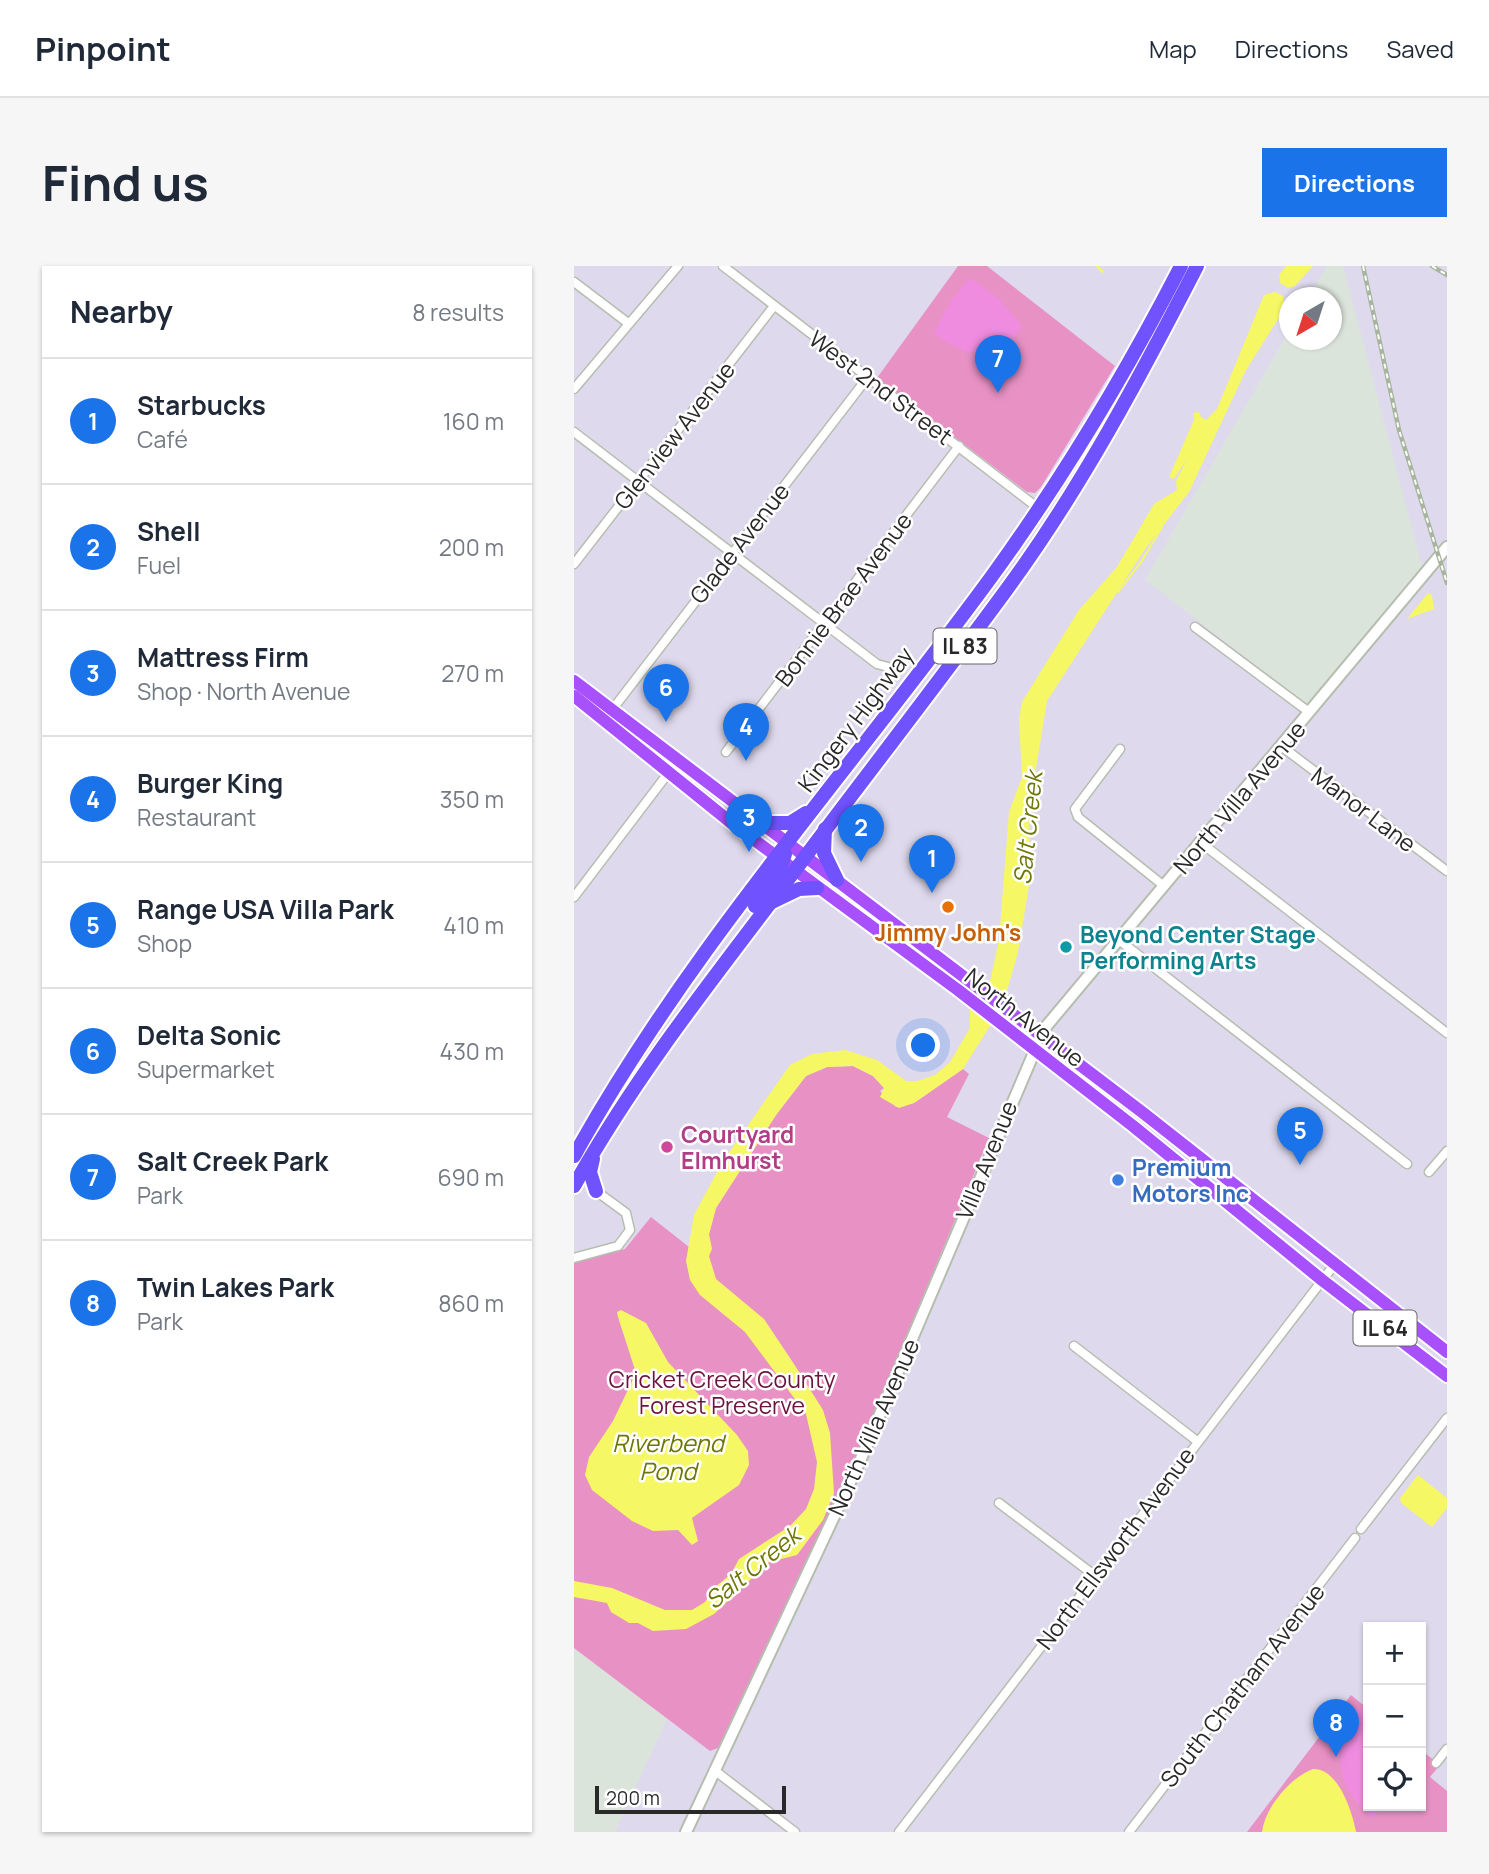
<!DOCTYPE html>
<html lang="en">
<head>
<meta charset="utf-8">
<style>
	body { margin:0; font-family:Manrope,sans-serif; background:#f6f6f7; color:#1f2937 }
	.controls { position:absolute; right:21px; bottom:21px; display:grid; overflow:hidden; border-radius:0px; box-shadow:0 2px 5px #0004 }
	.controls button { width:63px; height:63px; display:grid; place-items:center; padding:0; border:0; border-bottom:2px solid #e0e1e3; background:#fff; color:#1f2937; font:35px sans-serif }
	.compass { position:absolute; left:705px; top:21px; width:63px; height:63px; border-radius:50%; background:#fff; box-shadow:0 2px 5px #0004; rotate:219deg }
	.scale { position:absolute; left:21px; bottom:18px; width:191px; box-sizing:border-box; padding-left:7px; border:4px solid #292929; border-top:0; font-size:19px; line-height:24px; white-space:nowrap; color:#292929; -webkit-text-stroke:5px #fff; paint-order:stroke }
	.you { position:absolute; left:350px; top:780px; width:24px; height:24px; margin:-18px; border:5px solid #fff; border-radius:50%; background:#1a73e8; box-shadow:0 0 0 10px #1a73e833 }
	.badge { display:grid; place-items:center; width:46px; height:46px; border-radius:50%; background:#1a73e8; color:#fff; font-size:23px; font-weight:700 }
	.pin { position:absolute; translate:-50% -58px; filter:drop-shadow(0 2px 4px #0008) }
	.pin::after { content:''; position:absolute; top:37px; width:24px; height:21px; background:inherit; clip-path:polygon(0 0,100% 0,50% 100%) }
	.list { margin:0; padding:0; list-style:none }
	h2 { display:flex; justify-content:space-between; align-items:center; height:91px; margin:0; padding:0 28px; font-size:30px }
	h2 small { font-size:23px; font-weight:400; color:#747a83 }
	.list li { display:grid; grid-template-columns:46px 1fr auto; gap:21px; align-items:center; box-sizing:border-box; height:126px; padding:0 28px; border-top:2px solid #e0e1e3 }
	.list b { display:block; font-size:26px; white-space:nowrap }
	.list p { margin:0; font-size:23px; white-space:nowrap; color:#747a83 }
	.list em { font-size:23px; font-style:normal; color:#747a83 }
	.icon { flex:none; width:38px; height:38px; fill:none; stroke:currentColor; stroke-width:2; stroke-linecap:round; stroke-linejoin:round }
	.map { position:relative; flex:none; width:873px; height:1566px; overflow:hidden; border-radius:0px }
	header { display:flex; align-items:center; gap:42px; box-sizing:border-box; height:98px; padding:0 35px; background:#fff; border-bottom:2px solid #e0e1e3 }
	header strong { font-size:33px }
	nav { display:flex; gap:38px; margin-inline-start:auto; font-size:24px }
	.intro { display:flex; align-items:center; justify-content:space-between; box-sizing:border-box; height:168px; padding:0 42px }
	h1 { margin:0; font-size:49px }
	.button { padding:18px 32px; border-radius:0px; background:#1a73e8; color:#fff; font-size:24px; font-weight:700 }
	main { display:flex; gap:42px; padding:0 42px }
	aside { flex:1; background:#fff; border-radius:0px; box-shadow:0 2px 5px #0004 }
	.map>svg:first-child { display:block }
	.industrial { fill:#dbe4db }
	.green { fill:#e891c5 }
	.pitch { fill:#f08cdf }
	.water { fill:#f6f764 }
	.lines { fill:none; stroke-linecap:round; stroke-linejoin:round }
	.stream { stroke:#f6f764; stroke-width:2 }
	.street-casing { stroke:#b5beae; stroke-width:11 }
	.secondary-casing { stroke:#b5beae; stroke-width:14 }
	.primary-casing { stroke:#fff; stroke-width:16 }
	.highway-casing { stroke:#fff; stroke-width:18 }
	.street { stroke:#fff; stroke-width:8 }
	.secondary { stroke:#fff; stroke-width:10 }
	.primary { stroke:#a750fb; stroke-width:12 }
	.highway { stroke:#7052ff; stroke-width:14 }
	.rail-casing { stroke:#a6b59c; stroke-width:4.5 }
	.rail { stroke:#fff; stroke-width:2; stroke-dasharray:5; stroke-linecap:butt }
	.food-dot { fill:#e8710a; stroke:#fff; stroke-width:2.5 }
	.culture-dot { fill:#0f9aa8; stroke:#fff; stroke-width:2.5 }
	.hotel-dot { fill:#d1479c; stroke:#fff; stroke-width:2.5 }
	.shop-dot { fill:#3f7fe0; stroke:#fff; stroke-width:2.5 }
	.labels { text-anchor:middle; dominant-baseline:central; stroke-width:5; stroke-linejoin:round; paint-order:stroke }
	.shield { fill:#fff; stroke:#696969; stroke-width:2 }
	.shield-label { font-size:21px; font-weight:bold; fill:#292929 }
	.street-label { font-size:23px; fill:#292929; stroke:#fff }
	.food-label { font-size:23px; font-weight:bold; fill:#c56008; stroke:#fff }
	.culture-label { font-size:23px; font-weight:bold; fill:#0d838f; stroke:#fff; text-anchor:start }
	.hotel-label { font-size:23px; font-weight:bold; fill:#b23c85; stroke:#fff; text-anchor:start }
	.shop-label { font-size:23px; font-weight:bold; fill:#366cbe; stroke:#fff; text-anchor:start }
	.park-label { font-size:23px; fill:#6b143d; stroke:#fff }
	.water-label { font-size:24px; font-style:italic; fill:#6d7707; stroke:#fff }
</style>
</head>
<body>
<header>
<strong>Pinpoint</strong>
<nav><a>Map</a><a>Directions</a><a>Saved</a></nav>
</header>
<div class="intro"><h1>Find us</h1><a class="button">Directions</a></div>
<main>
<aside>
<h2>Nearby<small>8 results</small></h2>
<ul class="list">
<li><span class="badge">1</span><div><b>Starbucks</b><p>Café</p></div><em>160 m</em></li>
<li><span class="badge">2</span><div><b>Shell</b><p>Fuel</p></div><em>200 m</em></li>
<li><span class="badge">3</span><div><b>Mattress Firm</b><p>Shop · North Avenue</p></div><em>270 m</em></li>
<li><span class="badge">4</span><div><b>Burger King</b><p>Restaurant</p></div><em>350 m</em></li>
<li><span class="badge">5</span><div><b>Range USA Villa Park</b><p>Shop</p></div><em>410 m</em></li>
<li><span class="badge">6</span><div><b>Delta Sonic</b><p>Supermarket</p></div><em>430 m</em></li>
<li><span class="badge">7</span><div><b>Salt Creek Park</b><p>Park</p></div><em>690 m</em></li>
<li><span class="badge">8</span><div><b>Twin Lakes Park</b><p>Park</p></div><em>860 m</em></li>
</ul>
</aside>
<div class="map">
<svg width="873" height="1566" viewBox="0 0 873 1566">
	<rect width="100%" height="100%" fill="#dfd9ed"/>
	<g class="industrial">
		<polygon points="753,0 769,0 849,304 735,440 571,314 715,65 716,74 758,74 758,32 735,31"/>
		<polygon points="0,1382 93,1453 41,1566 0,1566"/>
	</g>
	<g class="green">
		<polygon points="384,0 413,0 541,100 467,221 461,227 453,226 303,112"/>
		<polygon points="279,800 299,810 310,822 306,825 322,841 340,837 389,803 395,808 373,851 415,872 279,1199 144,1482 136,1485 0,1382 0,997 51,983 77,951 115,981 135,968 142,942 202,849 232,810 253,801"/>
		<polygon points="777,1429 794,1443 794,1540 847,1540 847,1484 866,1499 856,1511 873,1525 873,1566 673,1566"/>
	</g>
	<g class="pitch">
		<path d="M394,14H400L425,33L448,60C426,96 387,93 360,66L377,35Z"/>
		<path d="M784,1441L794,1448V1540H808L799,1552C760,1522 757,1480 784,1441Z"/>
	</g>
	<g class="water">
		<polygon points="712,0 739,0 721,20 714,22 706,17 705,9"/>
		<polygon points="701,26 709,30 711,42 672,104 615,226 571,283 473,435 460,514 453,534 458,602 444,686 429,739 389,803 340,837 325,842 306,831 310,822 299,810 279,800 253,801 232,810 202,849 142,942 135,968 138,983 135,990 142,1013 190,1053 218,1095 249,1144 256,1167 260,1227 249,1254 223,1289 195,1296 140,1348 112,1363 79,1365 64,1357 55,1357 37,1346 33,1337 0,1331 0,1315 38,1322 91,1344 118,1344 131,1336 140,1322 157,1308 165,1293 216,1260 232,1243 240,1223 243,1196 232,1148 171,1066 126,1029 116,1014 112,995 120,949 149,895 216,799 238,788 271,784 303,794 332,815 343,815 361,809 376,796 396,762 396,744 415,720 425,674 435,546 448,511 445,454 448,436 505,344 543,301 580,238 603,224 602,215 613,193 600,213 595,211 620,154 619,147 625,146 627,151 632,154 643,143 690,29"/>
		<polygon points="854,327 858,329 860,343 833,353"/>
		<polygon points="47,1044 72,1057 94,1096 163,1169 174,1185 175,1199 165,1219 118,1252 124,1275 118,1279 104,1264 79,1265 58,1255 18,1224 11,1209 15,1191 39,1155 62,1107 44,1051 43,1046"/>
		<polygon points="844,1209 873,1232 873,1242 858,1261 827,1237 826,1232"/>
		<path d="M739,1503C764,1502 778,1545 782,1566H688C691,1541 717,1511 739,1503Z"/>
	</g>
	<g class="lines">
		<g class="stream">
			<polyline points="523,0 529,6"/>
			<polyline points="544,326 567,296 588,261"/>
			<polyline points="454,542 455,527"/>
		</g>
		<g class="street-casing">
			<g id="street">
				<polyline points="149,0 464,242"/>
				<polyline points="0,16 54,57"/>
				<polyline points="0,123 104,0"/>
				<polyline points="0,166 303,398 314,401"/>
				<polyline points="0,298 200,40"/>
				<polyline points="621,361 735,446"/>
				<polyline points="38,444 294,111"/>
				<polyline points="707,480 873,605"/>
				<polyline points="546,483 501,543 504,551 590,620"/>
				<polyline points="152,486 385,180"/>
				<polyline points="626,576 873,767"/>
				<polyline points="0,631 95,506"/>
				<polyline points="545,674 833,898"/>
				<polyline points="855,906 873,885"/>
				<polyline points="0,992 44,980 56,964 52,947 22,925"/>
				<polyline points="500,1080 623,1175"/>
				<polyline points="425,1237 520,1309"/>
				<polyline points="787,1263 873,1152"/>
				<polyline points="862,1497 873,1483"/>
				<polyline points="140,1504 221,1566"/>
				<polyline points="325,1566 760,999"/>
				<polyline points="555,1566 781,1272"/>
			</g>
		</g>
		<g class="secondary-casing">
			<polyline id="secondary" points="112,1566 286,1195 470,763 873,281"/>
		</g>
		<g class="primary-casing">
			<g id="primary">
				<polyline points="0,415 568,846 873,1086"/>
				<polyline points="0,430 160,559 384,724 559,860 748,1014 873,1110"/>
			</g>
		</g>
		<g class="highway-casing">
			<g id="highway">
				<polyline points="189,557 216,557 232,547"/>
				<polyline points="251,563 250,587 263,614"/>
				<polyline points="198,636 225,623 243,622"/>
				<polyline points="181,640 205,606 211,588"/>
				<path d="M0,890C116,681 278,502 418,310C489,212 552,107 607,0"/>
				<polyline points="19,893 16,906 22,925"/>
				<path d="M0,920C66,802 150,699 231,591C298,502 367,413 433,323C507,222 566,111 623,0"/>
			</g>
		</g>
		<use href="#street" class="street"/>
		<use href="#secondary" class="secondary"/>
		<use href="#primary" class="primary"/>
		<use href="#highway" class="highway"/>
		<g class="rail-casing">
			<g id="rail">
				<polyline points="789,0 825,164 873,317"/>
				<polyline points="858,0 873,9"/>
			</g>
		</g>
		<use href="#rail" class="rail"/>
	</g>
	<circle class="food-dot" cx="374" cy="641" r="7"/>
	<circle class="culture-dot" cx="492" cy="681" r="7"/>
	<circle class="hotel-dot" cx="93" cy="881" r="7"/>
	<circle class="shop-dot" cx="544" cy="914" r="7"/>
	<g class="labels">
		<g class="shield">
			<rect x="359.5" y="362.5" width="63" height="35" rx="5"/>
			<rect x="779.5" y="1044.5" width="63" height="35" rx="5"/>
		</g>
		<g class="shield-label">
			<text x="391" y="380">IL 83</text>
			<text x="811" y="1062">IL 64</text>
		</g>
		<g class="street-label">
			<text transform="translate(307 121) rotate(37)">West 2nd Street</text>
			<text transform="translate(100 169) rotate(-52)">Glenview Avenue</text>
			<text transform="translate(165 277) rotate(-52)">Glade Avenue</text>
			<text transform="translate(269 333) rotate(-53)">Bonnie Brae Avenue</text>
			<text transform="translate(281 453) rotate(-53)">Kingery Highway</text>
			<text transform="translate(665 531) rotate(-50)">North Villa Avenue</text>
			<text transform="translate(790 543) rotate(37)">Manor Lane</text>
			<text transform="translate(451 751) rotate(38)">North Avenue</text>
			<text transform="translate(412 894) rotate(-68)">Villa Avenue</text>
			<text transform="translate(299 1161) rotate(-66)">North Villa Avenue</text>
			<text transform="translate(541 1282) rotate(-53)">North Ellsworth Avenue</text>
			<text transform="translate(668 1419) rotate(-52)">South Chatham Avenue</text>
		</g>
		<g class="food-label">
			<text x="374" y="666">Jimmy John's</text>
		</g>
		<g class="culture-label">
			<text x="506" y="668">Beyond Center Stage<tspan x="506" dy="26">Performing Arts</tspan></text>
		</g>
		<g class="hotel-label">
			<text x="107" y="868">Courtyard<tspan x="107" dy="26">Elmhurst</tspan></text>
		</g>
		<g class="shop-label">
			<text x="558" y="901">Premium<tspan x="558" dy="26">Motors Inc</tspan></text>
		</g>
		<g class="park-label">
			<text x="148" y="1113">Cricket Creek County<tspan x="148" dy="26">Forest Preserve</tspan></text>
		</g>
		<g class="water-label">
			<text transform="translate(453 562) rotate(-84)">Salt Creek</text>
			<text x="94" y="1176">Riverbend<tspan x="94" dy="28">Pond</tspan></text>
			<text transform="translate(178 1301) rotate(-39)">Salt Creek</text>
		</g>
	</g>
</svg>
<div class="controls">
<button>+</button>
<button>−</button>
<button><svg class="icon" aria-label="locate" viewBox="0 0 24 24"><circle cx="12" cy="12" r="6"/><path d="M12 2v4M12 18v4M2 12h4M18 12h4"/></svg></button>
</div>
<svg class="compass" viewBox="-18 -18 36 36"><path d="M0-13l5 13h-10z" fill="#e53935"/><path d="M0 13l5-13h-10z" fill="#747a83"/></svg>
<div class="scale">200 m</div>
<div class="you"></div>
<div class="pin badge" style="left:358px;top:627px">1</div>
<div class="pin badge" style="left:287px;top:596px">2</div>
<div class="pin badge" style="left:175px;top:586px">3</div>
<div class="pin badge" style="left:172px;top:495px">4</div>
<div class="pin badge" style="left:726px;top:899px">5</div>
<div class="pin badge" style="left:92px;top:456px">6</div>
<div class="pin badge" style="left:424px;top:127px">7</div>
<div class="pin badge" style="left:762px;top:1491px">8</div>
</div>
</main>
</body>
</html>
